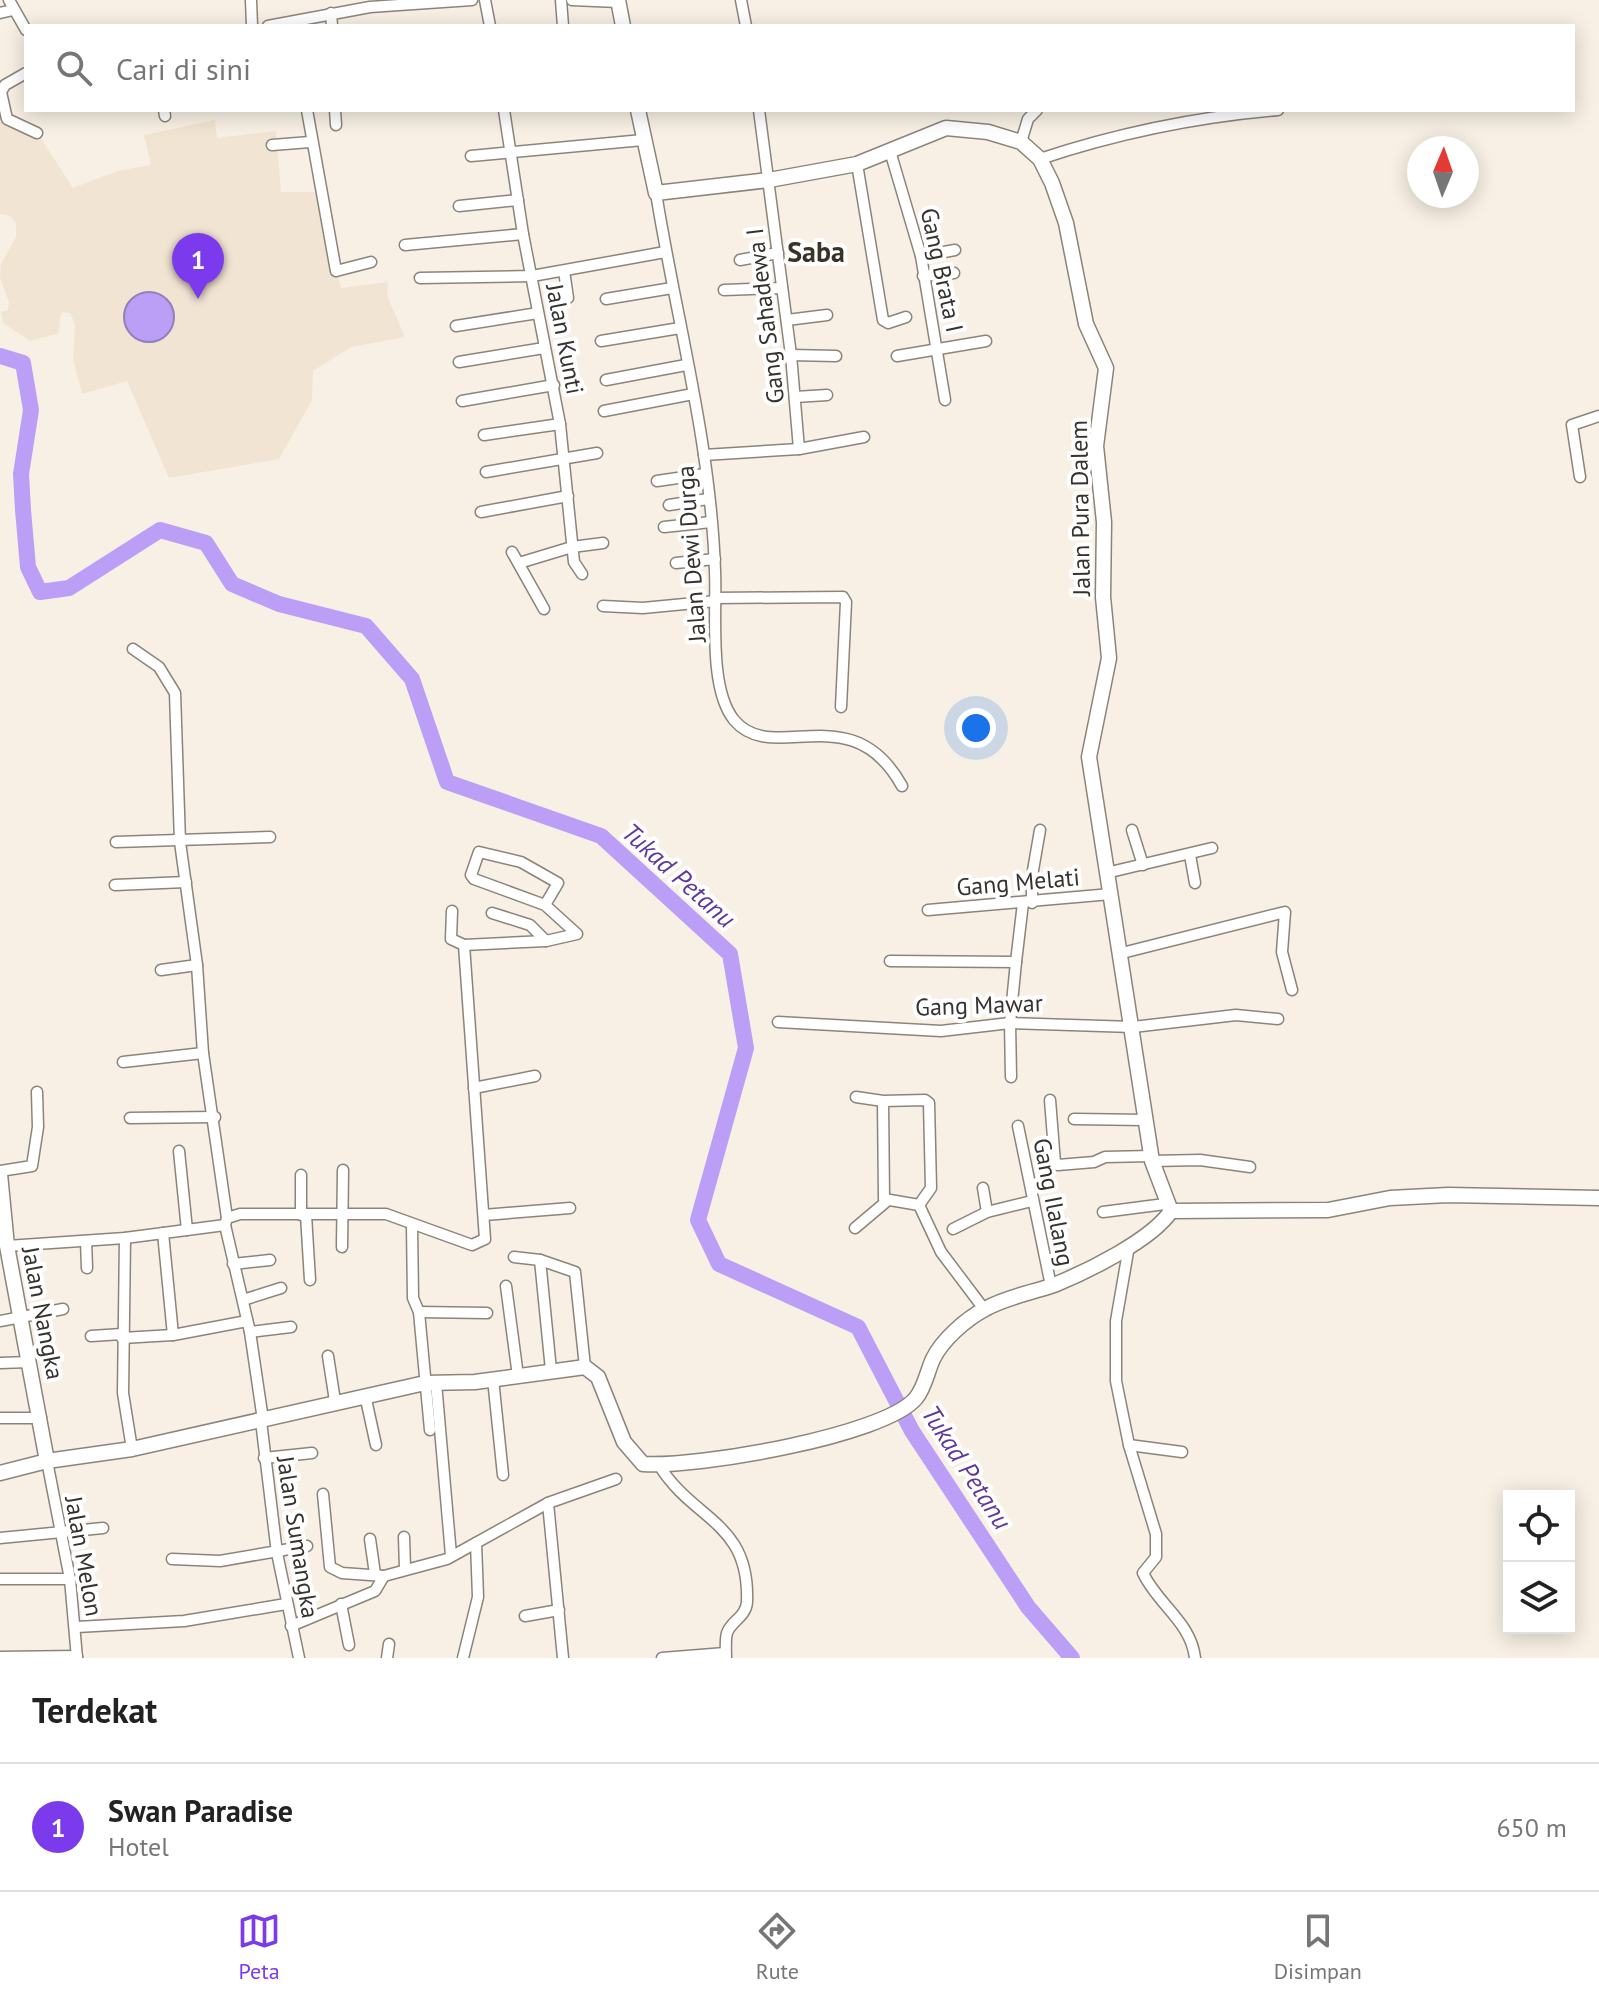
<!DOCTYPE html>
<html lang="id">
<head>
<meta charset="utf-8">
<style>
	body { margin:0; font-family:"PT Sans",sans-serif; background:#f2f2f2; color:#222 }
	.controls { position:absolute; right:24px; bottom:24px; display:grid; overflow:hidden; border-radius:0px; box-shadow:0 4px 20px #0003 }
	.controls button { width:72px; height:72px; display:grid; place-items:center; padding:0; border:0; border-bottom:2px solid #e0e0e0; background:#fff; color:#222; font:40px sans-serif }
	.compass { position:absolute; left:1407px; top:136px; width:72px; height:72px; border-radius:50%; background:#fff; box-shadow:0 4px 20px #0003; rotate:2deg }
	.you { position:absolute; left:976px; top:728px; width:28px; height:28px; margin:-20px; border:6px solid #fff; border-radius:50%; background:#1a73e8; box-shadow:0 0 0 12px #1a73e833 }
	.badge { display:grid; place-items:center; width:52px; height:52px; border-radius:50%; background:#7c3aed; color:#fff; font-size:26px; font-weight:700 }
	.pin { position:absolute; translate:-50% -66px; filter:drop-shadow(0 2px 4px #0008) }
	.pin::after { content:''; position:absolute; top:42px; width:28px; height:24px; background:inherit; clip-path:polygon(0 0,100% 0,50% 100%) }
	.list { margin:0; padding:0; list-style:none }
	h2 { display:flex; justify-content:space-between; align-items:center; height:104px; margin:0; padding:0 32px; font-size:34px }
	h2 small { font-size:26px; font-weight:400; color:#767676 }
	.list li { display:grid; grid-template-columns:52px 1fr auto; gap:24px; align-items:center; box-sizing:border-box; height:128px; padding:0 32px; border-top:2px solid #e0e0e0 }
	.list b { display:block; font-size:30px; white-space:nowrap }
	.list p { margin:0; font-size:26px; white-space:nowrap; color:#767676 }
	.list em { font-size:26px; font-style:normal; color:#767676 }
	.icon { flex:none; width:44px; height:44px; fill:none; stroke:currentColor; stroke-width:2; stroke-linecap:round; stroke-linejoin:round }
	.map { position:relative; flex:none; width:1599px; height:1658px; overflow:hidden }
	.search { position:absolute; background:#fff; box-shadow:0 4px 20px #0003; left:24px; right:24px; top:24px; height:88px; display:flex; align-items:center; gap:20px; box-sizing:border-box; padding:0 28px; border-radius:0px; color:#767676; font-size:30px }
	.sheet { height:232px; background:#fff }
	nav { display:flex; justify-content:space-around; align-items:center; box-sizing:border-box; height:112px; border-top:2px solid #e0e0e0; background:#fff; font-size:22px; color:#767676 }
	nav a { display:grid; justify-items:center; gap:4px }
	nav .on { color:#7c3aed }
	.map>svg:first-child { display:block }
	.built { fill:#f1e4d3 }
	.water { fill:#bb9ff7; stroke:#937fbb; stroke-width:2 }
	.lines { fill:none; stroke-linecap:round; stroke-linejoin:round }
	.river { stroke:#bb9ff7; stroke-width:16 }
	.street-casing { stroke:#8b847a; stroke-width:13 }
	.secondary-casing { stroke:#8b847a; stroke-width:17 }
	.street { stroke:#fff; stroke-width:10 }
	.secondary { stroke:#fff; stroke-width:14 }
	.labels { text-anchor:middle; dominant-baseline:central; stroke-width:8; stroke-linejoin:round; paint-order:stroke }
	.street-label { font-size:24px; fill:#36332f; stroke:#fff }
	.water-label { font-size:26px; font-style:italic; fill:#5f389c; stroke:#fff }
	.quarter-label { font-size:28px; font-weight:bold; fill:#383229; stroke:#fff }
</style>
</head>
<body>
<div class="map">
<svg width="1599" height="1658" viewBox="0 0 1599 1658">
	<rect width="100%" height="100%" fill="#f8f0e4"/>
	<polygon class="built" points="215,120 217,138 276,131 281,192 318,192 341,288 388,282 387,296 405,337 351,347 313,371 312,400 279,459 169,478 127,381 82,394 73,358 75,324 70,313 63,312 60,317 59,333 30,341 3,323 1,312 8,310 9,302 0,278 1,264 16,237 16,223 10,216 0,214 0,122 4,121 40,137 73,188 117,171 151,165 144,135"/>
	<circle class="water" cx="149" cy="317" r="25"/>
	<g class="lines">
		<polyline class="river" points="0,356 23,363 31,410 21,474 23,510 28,567 40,592 69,588 160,530 206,543 232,584 279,604 366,626 412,679 447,782 601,836 730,954 746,1048 698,1220 719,1264 858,1327 912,1431 1028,1607 1072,1658"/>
		<g class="street-casing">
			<g id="street">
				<polyline points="9,0 26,30"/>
				<polyline points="251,0 252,26"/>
				<polyline points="485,0 490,26"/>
				<polyline points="561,0 563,26"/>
				<polyline points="572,0 618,2"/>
				<polyline points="741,0 746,26"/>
				<polyline points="0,13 13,10"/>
				<polyline points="331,13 332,26"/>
				<polyline points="268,26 370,7 472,0"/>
				<polyline points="26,73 5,85 1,92 7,119 37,133"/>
				<polyline points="164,110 165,116"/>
				<polyline points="307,110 336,271 371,262"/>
				<polyline points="335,110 336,125"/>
				<polyline points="504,110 523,234 560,424 574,562 582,574"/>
				<polyline points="759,110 791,355 799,449"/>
				<polyline points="1021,142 1028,119 1037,110"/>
				<polyline points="272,145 310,142"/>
				<polyline points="890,151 921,256 945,400"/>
				<polyline points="471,156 643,140"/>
				<path d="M1040,159C1118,133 1196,117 1278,110"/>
				<polyline points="857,164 883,320 888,323 906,317"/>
				<path d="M656,193C676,318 711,443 715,571C717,611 708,688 734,720C773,767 851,694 902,786"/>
				<polyline points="459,206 518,200"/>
				<polyline points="405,245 523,234"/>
				<polyline points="921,256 955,250"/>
				<polyline points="740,260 778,253"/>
				<polyline points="564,271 568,298"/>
				<polyline points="923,276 954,273"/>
				<polyline points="420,278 532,276 665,252"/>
				<polyline points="724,290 782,288"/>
				<polyline points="606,299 672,288"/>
				<polyline points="787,320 827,315"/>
				<polyline points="456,326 538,313"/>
				<polyline points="601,341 680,328"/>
				<polyline points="791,355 836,356"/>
				<polyline points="897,356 986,341"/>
				<polyline points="459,362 544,348"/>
				<polyline points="606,380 686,365"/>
				<polyline points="795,397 827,395"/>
				<polyline points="462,401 554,385"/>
				<polyline points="604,411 693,394"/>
				<polyline points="484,435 560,424"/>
				<polyline points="704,455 799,449 864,437"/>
				<polyline points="486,472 597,453"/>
				<polyline points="1580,477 1572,425 1599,416"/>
				<polyline points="657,481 705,474"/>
				<polyline points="669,505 708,499"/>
				<polyline points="481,512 568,496"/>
				<polyline points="664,527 711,522"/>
				<polyline points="512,552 544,609"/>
				<polyline points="519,563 572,547 603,543"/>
				<polyline points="676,563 715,559"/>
				<polyline points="715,598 843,597 846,602 841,707"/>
				<polyline points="603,606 643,608 716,601"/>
				<polyline points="133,649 159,667 175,693 180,842 197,965 203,1053 227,1218"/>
				<polyline points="1132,830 1143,865"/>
				<polyline points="116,842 270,837"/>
				<polyline points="1190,855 1195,883"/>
				<polyline points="1106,873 1212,848"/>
				<polyline points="115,885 186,882"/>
				<polyline points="1032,903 1032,876 1040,830"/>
				<polyline points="928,910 1111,894"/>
				<polyline points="492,913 530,925 546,941"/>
				<polyline points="464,945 546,941 577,934 545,905 474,879 471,875 479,852 521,862 558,883 545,905"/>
				<polyline points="1122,953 1285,912 1282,952 1292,990"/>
				<polyline points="890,961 1016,962 1023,903"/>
				<polyline points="161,970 197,965"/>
				<polyline points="778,1022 941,1031 1010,1023 1133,1027 1236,1015 1278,1019"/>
				<polyline points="123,1062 203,1053"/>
				<polyline points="1011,1077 1010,1023 1016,962"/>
				<polyline points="474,1088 535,1076"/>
				<polyline points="856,1097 883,1101 925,1100 929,1103 931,1188 919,1205 884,1199 883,1101"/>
				<polyline points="1050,1100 1055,1163 1058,1165 1094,1162 1105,1157 1152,1156"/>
				<polyline points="130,1118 215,1117"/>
				<polyline points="1074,1119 1146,1120"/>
				<polyline points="1018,1126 1051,1286"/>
				<polyline points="179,1151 187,1230"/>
				<polyline points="1152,1161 1200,1160 1250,1167"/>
				<polyline points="0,1171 32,1166 38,1127 37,1092"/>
				<polyline points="301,1175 301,1215"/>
				<polyline points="983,1188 987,1212"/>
				<polyline points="919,1205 941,1252 984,1309"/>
				<polyline points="1103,1212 1165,1204"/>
				<polyline points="306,1215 310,1280"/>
				<polyline points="484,1215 570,1208"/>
				<polyline points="412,1226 413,1298 419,1312 430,1430"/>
				<polyline points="855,1228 887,1201"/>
				<polyline points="953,1229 987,1212 1032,1201"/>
				<polyline points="163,1233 173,1335 247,1321"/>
				<polyline points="125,1238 123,1393 132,1449"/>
				<polyline points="86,1241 87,1268"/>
				<polyline points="7,1246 125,1238 225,1225"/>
				<path d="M1129,1246L1116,1321V1381L1129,1445L1156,1534V1557L1143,1573C1158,1605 1191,1622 1195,1658"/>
				<polyline points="342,1247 343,1170"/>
				<polyline points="514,1257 540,1260 575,1272 585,1367"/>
				<polyline points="540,1260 551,1370"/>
				<polyline points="233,1264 270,1260"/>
				<polyline points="506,1286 518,1376"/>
				<polyline points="243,1300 281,1288"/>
				<polyline points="419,1312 487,1313"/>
				<polyline points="0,1321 63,1309"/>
				<polyline points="250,1332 291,1327"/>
				<polyline points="91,1336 122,1334"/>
				<polyline points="122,1338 173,1335"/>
				<polyline points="328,1356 335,1401"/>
				<polyline points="0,1363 30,1362"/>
				<polyline points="493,1379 503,1475"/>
				<polyline points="436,1383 451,1555"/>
				<polyline points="365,1395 376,1445"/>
				<polyline points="0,1418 41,1418"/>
				<polyline points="263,1420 250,1332 225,1225 227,1218 240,1214 386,1214 472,1245 485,1239 464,945 451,939 452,911"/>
				<polyline points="261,1421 277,1553 299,1658"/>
				<polyline points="1129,1445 1182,1452"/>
				<polyline points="264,1458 312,1453"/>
				<polyline points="47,1461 70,1579 77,1658"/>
				<path d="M659,1465C693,1521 750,1521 747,1602C746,1617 731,1621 727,1633C725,1640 726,1650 726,1658"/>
				<polyline points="323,1494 330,1567 342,1573 384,1576"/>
				<polyline points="548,1503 563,1658"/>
				<polyline points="404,1537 405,1568"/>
				<polyline points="0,1538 103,1528"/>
				<polyline points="370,1539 375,1574"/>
				<polyline points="172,1559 220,1561 307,1546"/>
				<polyline points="0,1579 70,1579"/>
				<polyline points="341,1604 349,1645"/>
				<polyline points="525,1616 559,1610"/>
				<polyline points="291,1626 375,1591 384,1576 447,1559 548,1503 616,1479"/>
				<polyline points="77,1627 184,1621 286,1604"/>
				<polyline points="0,1657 77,1656"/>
				<polyline points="387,1658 389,1644"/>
				<polyline points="463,1658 478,1597 476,1543"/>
				<polyline points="662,1658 725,1653"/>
			</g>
		</g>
		<g class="secondary-casing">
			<g id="secondary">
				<polyline points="618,0 623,26"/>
				<polyline points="638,110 656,193 769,180 857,164 946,128 988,132 1021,142 1040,159 1052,183 1066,223 1086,324 1106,368 1096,446 1104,522 1103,597 1109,658 1089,757 1152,1161 1171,1211"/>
				<polyline points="0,1174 7,1246 47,1461"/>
				<polyline points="1171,1211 1328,1210 1390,1198 1448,1195 1599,1198"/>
				<path d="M0,1473L47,1461L132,1449L425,1383L475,1382L585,1367L598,1377L624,1442L643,1464C694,1468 885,1436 916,1398C925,1387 927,1372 933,1359C942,1340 966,1319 985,1309C1006,1297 1031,1293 1054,1285C1086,1272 1152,1240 1171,1211"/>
			</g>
		</g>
		<use href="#street" class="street"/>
		<use href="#secondary" class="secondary"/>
	</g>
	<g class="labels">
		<g class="street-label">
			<text transform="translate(942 270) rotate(78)">Gang Brata I</text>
			<text transform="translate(765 316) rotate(-97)">Gang Sahadewa I</text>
			<text transform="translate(565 339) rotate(79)">Jalan Kunti</text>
			<text transform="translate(1080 508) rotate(-91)">Jalan Pura Dalem</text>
			<text transform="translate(691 554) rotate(-94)">Jalan Dewi Durga</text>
			<text transform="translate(1018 882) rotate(-5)">Gang Melati</text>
			<text transform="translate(979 1005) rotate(-2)">Gang Mawar</text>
			<text transform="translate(1054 1202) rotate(79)">Gang Ilalang</text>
			<text transform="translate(43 1313) rotate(79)">Jalan Nangka</text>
			<text transform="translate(298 1537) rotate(81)">Jalan Sumangka</text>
			<text transform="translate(84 1556) rotate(80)">Jalan Melon</text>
		</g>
		<g class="water-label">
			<text transform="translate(679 875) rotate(42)">Tukad Petanu</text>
			<text transform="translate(967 1467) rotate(57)">Tukad Petanu</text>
		</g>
		<g class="quarter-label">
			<text x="816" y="251">Saba</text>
		</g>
	</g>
</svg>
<div class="controls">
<button><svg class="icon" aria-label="locate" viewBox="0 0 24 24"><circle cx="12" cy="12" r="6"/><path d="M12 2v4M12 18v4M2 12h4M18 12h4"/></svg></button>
<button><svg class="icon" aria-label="layers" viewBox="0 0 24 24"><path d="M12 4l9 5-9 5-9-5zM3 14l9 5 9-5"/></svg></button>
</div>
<svg class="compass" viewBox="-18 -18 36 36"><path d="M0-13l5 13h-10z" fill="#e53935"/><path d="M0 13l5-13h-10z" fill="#767676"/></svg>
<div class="you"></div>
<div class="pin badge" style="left:198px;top:299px">1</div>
<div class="search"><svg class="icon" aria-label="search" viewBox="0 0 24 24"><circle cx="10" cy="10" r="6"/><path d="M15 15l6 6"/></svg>Cari di sini</div>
</div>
<section class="sheet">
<h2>Terdekat<small></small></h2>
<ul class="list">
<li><span class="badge">1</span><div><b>Swan Paradise</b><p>Hotel</p></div><em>650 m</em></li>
</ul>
</section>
<nav>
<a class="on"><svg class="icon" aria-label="map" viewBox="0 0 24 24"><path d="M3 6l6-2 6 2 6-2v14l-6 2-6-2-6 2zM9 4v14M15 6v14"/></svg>Peta</a>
<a><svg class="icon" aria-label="directions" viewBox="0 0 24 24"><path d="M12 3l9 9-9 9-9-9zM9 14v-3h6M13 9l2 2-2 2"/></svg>Rute</a>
<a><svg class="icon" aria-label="saved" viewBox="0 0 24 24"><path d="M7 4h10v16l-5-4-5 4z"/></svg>Disimpan</a>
</nav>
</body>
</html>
